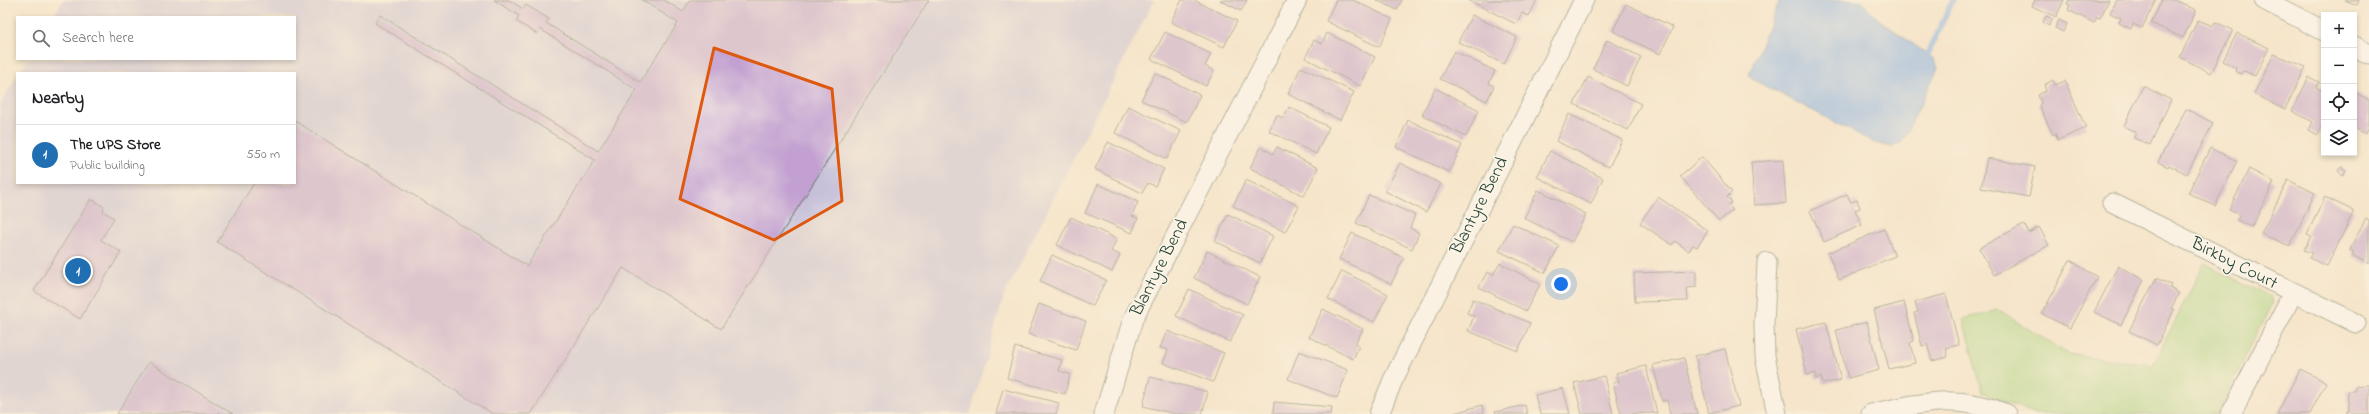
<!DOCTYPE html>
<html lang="en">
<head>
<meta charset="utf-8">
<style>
	body { margin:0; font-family:"Indie Flower",sans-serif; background:#f6f6f6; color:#202124 }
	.controls { position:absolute; right:12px; top:12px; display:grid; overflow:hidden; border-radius:0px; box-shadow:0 2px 6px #0003 }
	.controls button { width:36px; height:36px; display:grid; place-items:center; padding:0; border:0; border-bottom:1px solid #e0e0e0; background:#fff; color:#202124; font:20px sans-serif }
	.you { position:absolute; left:1561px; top:284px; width:14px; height:14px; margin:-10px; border:3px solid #fff; border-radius:50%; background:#1a73e8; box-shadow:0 0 0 6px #1a73e833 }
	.badge { display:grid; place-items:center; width:26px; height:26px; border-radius:50%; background:#1f6fb2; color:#fff; font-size:13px; font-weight:700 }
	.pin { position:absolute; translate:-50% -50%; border:2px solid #fff; box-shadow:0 1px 4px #0006 }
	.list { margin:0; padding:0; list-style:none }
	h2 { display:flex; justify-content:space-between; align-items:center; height:52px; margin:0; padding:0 16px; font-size:17px }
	h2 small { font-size:13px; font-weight:400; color:#757577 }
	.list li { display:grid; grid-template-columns:26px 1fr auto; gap:12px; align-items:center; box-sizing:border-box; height:60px; padding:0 16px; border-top:1px solid #e0e0e0 }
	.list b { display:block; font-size:15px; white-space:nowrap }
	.list p { margin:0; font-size:13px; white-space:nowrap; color:#757577 }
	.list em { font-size:13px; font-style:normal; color:#757577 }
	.icon { flex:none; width:22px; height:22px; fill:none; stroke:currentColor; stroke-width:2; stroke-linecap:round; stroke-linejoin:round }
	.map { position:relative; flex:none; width:2369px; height:414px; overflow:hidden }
	.search { position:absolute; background:#fff; box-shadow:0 2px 6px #0003; left:16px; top:16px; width:280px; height:44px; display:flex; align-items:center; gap:10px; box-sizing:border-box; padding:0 14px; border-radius:0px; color:#757577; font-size:15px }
	.panel { position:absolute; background:#fff; box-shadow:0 2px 6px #0003; left:16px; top:72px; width:280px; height:112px; border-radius:0px }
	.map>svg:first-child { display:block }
	.industrial { fill:#c6c0da }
	.green { fill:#a7d784; stroke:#638a5c }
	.water { fill:#81b0eb; stroke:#507690 }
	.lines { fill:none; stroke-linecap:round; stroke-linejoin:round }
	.stream { stroke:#81b0eb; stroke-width:5.5 }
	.building { fill:#c2a0d1 }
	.street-casing { stroke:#6a7868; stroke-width:21 }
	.street { stroke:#fff; stroke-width:19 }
	.marked { fill:none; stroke:#de580e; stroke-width:3; stroke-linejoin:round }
	.labels { text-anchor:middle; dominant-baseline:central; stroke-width:3.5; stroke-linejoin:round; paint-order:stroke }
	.street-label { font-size:18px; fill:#1f3d34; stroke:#fcf5e5 }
</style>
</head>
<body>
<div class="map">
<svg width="2369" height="414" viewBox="0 0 2369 414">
	<rect width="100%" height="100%" fill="#fcf5e5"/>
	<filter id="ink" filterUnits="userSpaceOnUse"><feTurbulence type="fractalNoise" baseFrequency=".025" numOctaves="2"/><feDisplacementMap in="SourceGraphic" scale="8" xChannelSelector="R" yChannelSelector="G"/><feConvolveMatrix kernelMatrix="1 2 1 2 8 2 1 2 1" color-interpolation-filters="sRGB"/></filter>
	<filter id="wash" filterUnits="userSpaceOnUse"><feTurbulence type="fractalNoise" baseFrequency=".012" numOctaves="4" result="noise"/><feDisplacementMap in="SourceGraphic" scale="16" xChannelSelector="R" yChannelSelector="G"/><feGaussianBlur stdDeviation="0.9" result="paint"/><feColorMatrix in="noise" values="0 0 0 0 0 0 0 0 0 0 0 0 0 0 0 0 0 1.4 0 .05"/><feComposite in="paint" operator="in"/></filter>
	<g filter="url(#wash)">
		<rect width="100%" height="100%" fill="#f5e5ca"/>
		<polygon class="industrial" points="63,0 1154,0 1004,296 970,414 0,414 0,105 17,76 17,183 295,183 295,73 19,73 28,59 295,59 295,17 53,17"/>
		<polygon class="green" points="2204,263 2270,297 2272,303 2217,414 2036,414 1982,392 1963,319 1998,310 2068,354 2153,365"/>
		<polygon class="water" points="1780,0 1860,0 1878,19 1934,59 1938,68 1902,142 1892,147 1875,143 1754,80 1749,74"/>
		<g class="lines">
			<polyline class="stream" points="1927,54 1953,0"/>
		</g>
		<g id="blocks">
			<g class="building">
				<polygon points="494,0 509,0 523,9 526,5 549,19 546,23 640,82 678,23 642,0 664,0 683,12 690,0 929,0 721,329 623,268 531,414 493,414 217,242 254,183 295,183 295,121 527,266 595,160 375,23 380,15 598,151 637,90 540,29 537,34 516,21 519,16"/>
				<polygon points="1182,0 1194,0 1237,21 1224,47 1171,22"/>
				<polygon points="1220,0 1247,0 1241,11"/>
				<polygon points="1336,0 1353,0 1392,19 1379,47 1326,21"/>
				<polygon points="1377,0 1402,0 1397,10"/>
				<polygon points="1468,0 1537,0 1529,16 1522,13 1516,24"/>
				<polygon points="2035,0 2064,0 2056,17 2032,6"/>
				<polygon points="2069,0 2109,0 2100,18 2097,17 2094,23 2068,10 2070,5 2067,4"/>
				<polygon points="2117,0 2156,0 2142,28 2133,24 2131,29 2119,23 2121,18 2110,13"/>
				<polygon points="2162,0 2175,0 2196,10 2183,38 2151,23"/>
				<polygon points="2345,0 2359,0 2357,5"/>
				<polygon points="1626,4 1673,27 1660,54 1613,31"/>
				<polygon points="1472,15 1517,37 1504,64 1458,42"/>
				<polygon points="2046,16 2053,19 2049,26 2043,22"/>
				<polygon points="2059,20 2067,24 2063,32 2055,28"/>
				<polygon points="2198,20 2213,26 2215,22 2233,30 2211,73 2180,57"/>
				<polygon points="1165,32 1211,54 1205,66 1214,71 1206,86 1151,59"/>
				<polygon points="1327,33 1375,57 1360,86 1305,58 1314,40 1322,44"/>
				<polygon points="2237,33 2269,48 2255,76 2244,71 2242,74 2235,71 2236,68 2223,61"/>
				<polygon points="1607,40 1641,57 1627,86 1593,69"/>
				<polygon points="1454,51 1495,71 1489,83 1494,86 1487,101 1440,79"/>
				<polygon points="2274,54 2306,67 2285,109 2254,94"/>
				<polygon points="1301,67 1354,92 1340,120 1288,94"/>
				<polygon points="1155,73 1200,95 1187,122 1141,100"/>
				<polygon points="1588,77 1641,104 1628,130 1574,104"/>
				<polygon points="2309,77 2319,82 2316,87 2321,90 2324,84 2324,123 2318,135 2309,130 2313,122 2292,111"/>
				<polygon points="2053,80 2055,85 2065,81 2086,128 2058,140 2055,133 2053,135 2039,105 2041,103 2038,95 2046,91 2044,85"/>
				<polygon points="2143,86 2171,100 2150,145 2134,138 2136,132 2124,126"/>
				<polygon points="1435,88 1479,110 1466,137 1422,115"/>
				<polygon points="2354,92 2369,100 2369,127 2366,134 2354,128"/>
				<polygon points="1128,106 1181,131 1167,159 1115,133"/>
				<polygon points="1289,107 1329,127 1316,154 1269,131 1277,115 1283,118"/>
				<polygon points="2186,109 2213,123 2187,174 2169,165 2168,167 2158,162"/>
				<polygon points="1569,114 1622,140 1609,167 1556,141"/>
				<polygon points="1408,120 1462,145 1449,172 1396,147"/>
				<polygon points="1108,142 1164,169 1155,186 1148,183 1142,193 1095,169"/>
				<polygon points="1261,147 1273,154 1277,147 1318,168 1304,196 1250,168"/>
				<polygon points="2210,148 2237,161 2215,206 2188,193"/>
				<polygon points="1550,151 1603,178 1591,204 1537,177"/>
				<polygon points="1702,157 1732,192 1727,197 1732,202 1728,205 1733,210 1719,221 1680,176"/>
				<polygon points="1987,158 2035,167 2029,197 1981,188"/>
				<polygon points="1783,160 1786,203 1754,205 1751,162"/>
				<polygon points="1400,163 1441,184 1426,212 1385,191"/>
				<polygon points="2341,167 2346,170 2343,175 2338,171"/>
				<polygon points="2249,169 2274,182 2252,227 2237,220 2240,215 2229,210"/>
				<polygon points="1246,180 1299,206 1285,232 1233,206"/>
				<polygon points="2288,180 2315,193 2290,246 2261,234"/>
				<polygon points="1098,184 1138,202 1132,216 1138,218 1132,233 1085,213"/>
				<polygon points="1538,190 1586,214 1572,242 1524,218"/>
				<polygon points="1847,194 1851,202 1857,200 1860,208 1855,210 1862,225 1824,242 1810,211"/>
				<polygon points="1369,195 1415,215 1410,228 1419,233 1412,249 1356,223"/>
				<polygon points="1658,197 1708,231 1697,247 1693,245 1689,251 1675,241 1672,245 1640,223"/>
				<polygon points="2325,197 2354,211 2327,266 2309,258 2312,253 2304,250 2311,236 2307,234"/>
				<polygon points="91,199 104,207 103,211 114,218 101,240 121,252 80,319 34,291"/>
				<polygon points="1228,214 1273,236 1260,263 1215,241"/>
				<polygon points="1071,217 1117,239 1111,251 1120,255 1112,272 1057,245"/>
				<polygon points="2366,218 2369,220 2369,264 2352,255 2354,252 2350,250"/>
				<polygon points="1513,224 1559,246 1545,273 1499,251"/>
				<polygon points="2024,224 2029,233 2039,227 2049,245 1994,275 1979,248"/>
				<polygon points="1884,229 1895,256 1839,280 1828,253"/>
				<polygon points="1352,233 1404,258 1391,284 1339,259"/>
				<polygon points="1207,251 1260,277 1247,304 1194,278"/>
				<polygon points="1052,255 1106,280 1093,306 1040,281"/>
				<polygon points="2070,260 2097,277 2070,328 2042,314"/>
				<polygon points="1500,263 1540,284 1526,311 1479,287 1487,272 1493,275"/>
				<polygon points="2118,266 2144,280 2121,325 2094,312"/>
				<polygon points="1342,271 1388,294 1374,322 1328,299"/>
				<polygon points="1696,271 1696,287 1687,288 1688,301 1635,302 1634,273"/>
				<polygon points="2156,278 2171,285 2170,288 2179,293 2171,309 2174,310 2157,345 2129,331"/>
				<polygon points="1189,289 1243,315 1230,342 1176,316"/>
				<polygon points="1946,294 1959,345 1946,348 1948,357 1932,361 1927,344 1922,346 1914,313 1918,312 1915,302"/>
				<polygon points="1473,299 1530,323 1518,351 1468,331 1474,316 1467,313"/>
				<polygon points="1904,302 1914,341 1910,343 1915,363 1889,369 1874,310"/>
				<polygon points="1039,304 1086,321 1076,350 1028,334"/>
				<polygon points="1323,309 1363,329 1355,344 1359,346 1353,359 1309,337"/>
				<polygon points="1826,322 1841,380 1823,384 1821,377 1816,379 1815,373 1807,375 1796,329"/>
				<polygon points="1867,322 1879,370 1848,378 1836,330"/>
				<polygon points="1167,331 1224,353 1213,382 1163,363 1168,350 1160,348"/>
				<polygon points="1015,347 1062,360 1059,371 1070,374 1065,394 1007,378"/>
				<polygon points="1725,349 1739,406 1709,413 1695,356"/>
				<polygon points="1299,351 1348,370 1337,398 1288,379"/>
				<polygon points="1684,358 1697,414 1670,414 1667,400 1662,401 1653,365"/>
				<polygon points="149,362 233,414 117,414"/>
				<polygon points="1646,366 1657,413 1621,414 1613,383 1619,382 1616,373"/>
				<polygon points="2300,369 2326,382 2310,414 2277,414"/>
				<polygon points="1604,376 1613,414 1582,414 1574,383"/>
				<polygon points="1150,377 1208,392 1202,414 1175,414 1143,406"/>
				<polygon points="2369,385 2369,414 2347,414 2347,411 2349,411 2347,391 2355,391 2355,386"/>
				<polygon points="1563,388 1570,414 1540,414 1535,395"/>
				<polygon points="1003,389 1059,403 1056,414 996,414"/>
				<polygon points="1274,402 1332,407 1331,414 1273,414"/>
				<polygon points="1482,405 1484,414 1454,414 1454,413"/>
				<polygon points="1525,405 1527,414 1496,414 1495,412"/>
			</g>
		</g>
	</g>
	<g filter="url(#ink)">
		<use href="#blocks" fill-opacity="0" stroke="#6a7868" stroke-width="1"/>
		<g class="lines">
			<g class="street-casing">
				<g id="street">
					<polyline points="2264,0 2324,31"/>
					<polyline points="2354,46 2369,54"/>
					<polyline points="2112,203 2356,323"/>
					<polyline points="1767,262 1764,324 1765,356 1777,414"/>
					<polyline points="1104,414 1133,319 1297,0"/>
					<polyline points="1379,414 1393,380 1584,0"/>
					<path d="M1871,414C1921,402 1958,394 2007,414"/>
					<polyline points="2231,414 2293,293"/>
				</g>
			</g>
			<use href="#street" class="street"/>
		</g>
	</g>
	<path d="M0 0H2369V414H0ZM714,48L832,89L842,201L774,240L680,199Z" fill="#f5e5ca" fill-opacity=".55" fill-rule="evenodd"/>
	<path class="marked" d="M714,48L832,89L842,201L774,240L680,199Z"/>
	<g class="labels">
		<g class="street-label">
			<text transform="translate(1480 206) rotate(-63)">Blantyre Bend</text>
			<text transform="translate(2234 264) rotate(27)">Birkby Court</text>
			<text transform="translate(1160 268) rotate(-63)">Blantyre Bend</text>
		</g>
	</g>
</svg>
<div class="controls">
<button>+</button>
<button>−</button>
<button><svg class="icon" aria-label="locate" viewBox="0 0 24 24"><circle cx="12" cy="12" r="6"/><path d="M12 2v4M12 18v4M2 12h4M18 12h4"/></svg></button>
<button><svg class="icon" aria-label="layers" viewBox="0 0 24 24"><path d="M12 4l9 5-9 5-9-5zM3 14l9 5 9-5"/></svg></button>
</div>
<div class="you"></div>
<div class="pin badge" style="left:78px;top:271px">1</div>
<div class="search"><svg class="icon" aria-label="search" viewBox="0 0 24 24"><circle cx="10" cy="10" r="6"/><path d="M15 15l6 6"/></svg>Search here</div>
<section class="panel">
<h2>Nearby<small></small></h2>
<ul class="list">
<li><span class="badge">1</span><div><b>The UPS Store</b><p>Public building</p></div><em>550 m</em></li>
</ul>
</section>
</div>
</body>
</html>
